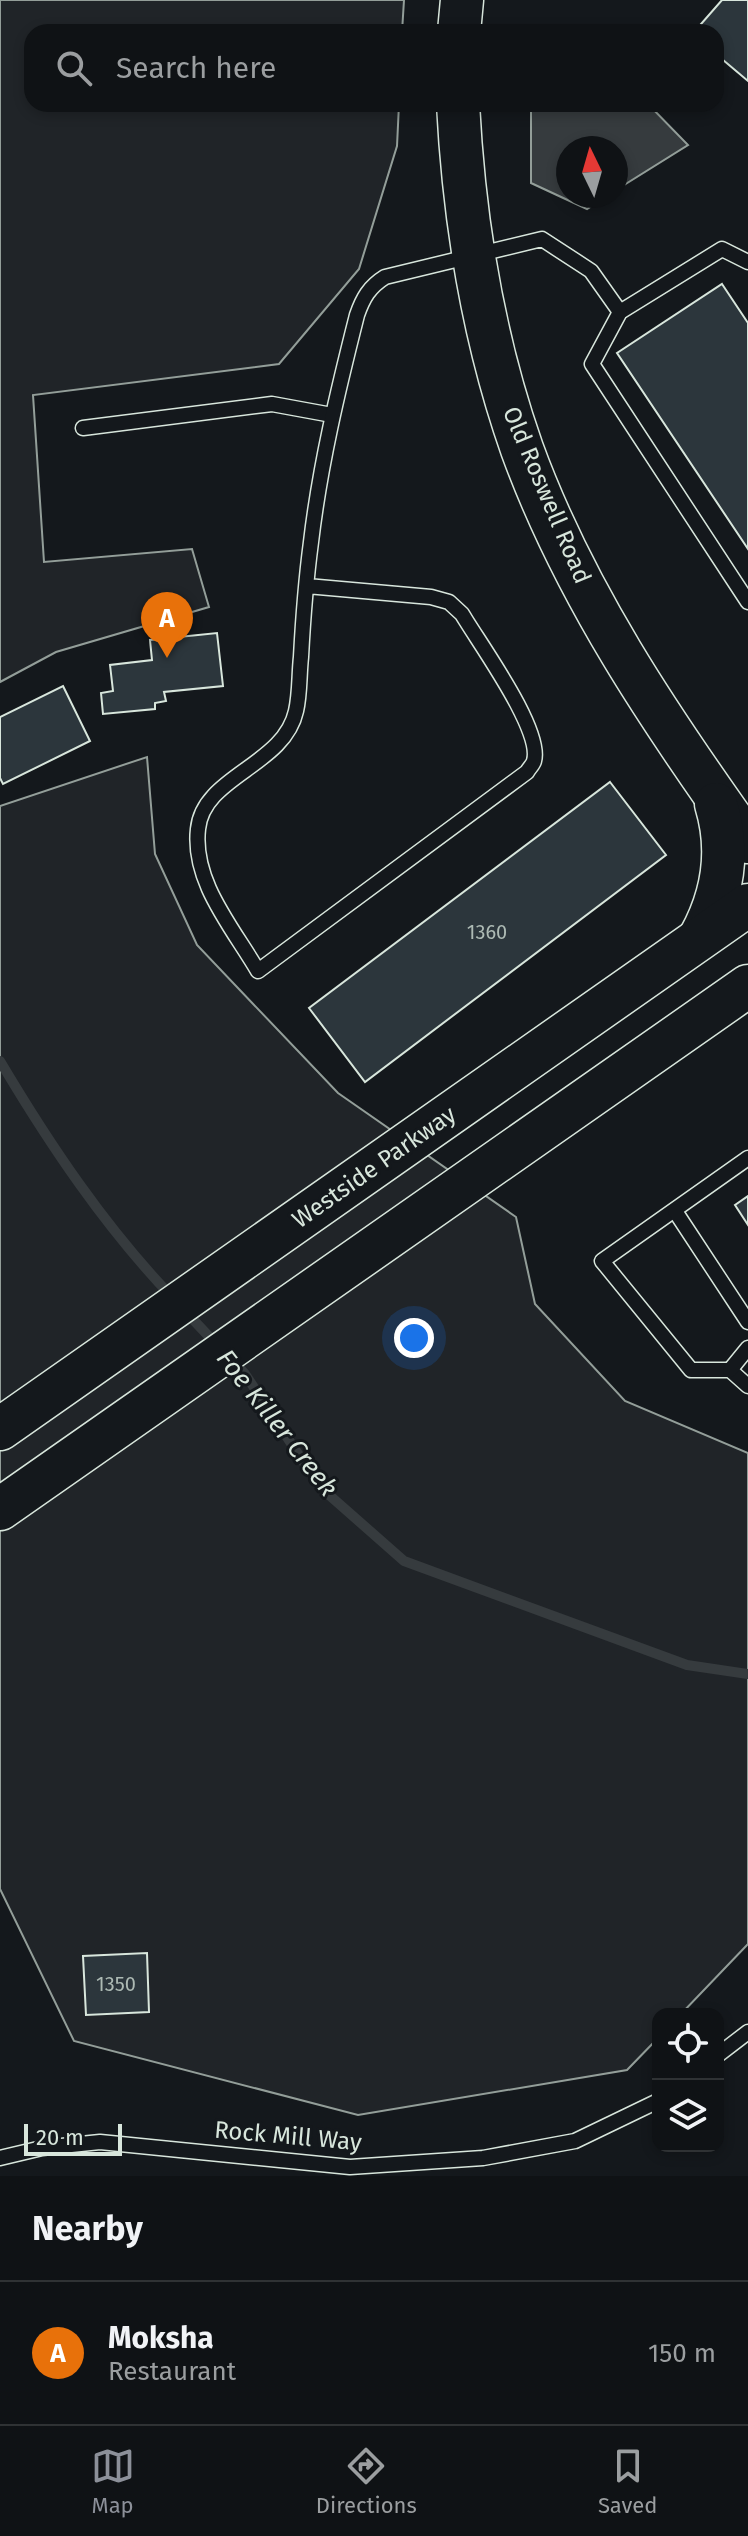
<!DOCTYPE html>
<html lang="en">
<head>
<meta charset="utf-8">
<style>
	body { margin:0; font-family:"Fira Sans",sans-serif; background:#1d2022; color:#f1f3f6 }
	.controls { position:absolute; right:24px; bottom:24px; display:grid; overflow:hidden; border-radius:16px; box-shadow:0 4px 12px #0003 }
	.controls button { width:72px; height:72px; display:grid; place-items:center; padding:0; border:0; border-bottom:2px solid #2f3234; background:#0f1215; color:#f1f3f6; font:40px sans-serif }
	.compass { position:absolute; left:556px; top:136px; width:72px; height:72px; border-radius:50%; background:#0f1215; box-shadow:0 4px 12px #0003; rotate:355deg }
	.scale { position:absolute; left:24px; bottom:20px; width:98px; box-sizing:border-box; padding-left:8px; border:4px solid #d8e6dc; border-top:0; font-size:22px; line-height:28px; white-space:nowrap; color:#d8e6dc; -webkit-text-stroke:6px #14181c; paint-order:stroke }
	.you { position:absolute; left:414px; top:1338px; width:28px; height:28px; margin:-20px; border:6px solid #fff; border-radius:50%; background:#1a73e8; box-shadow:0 0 0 12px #1a73e833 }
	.badge { display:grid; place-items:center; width:52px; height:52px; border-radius:50%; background:#8c9099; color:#fff; font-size:26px; font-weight:700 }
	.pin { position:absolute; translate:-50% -66px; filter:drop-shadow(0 2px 4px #0008) }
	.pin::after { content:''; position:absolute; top:42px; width:28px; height:24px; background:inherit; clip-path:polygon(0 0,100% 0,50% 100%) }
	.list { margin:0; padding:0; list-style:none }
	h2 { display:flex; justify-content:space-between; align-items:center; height:104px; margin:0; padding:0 32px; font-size:34px }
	h2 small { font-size:26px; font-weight:400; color:#9b9ea0 }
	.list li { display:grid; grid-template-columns:52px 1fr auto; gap:24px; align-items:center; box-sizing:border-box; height:144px; padding:0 32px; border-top:2px solid #2f3234 }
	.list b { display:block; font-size:30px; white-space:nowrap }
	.list p { margin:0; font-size:26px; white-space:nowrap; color:#9b9ea0 }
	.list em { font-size:26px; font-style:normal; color:#9b9ea0 }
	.icon { flex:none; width:44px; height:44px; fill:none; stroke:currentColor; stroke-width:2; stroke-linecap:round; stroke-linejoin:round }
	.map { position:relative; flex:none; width:748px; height:2176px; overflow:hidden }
	.search { position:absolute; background:#0f1215; box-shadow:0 4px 12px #0003; left:24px; right:24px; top:24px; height:88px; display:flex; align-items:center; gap:20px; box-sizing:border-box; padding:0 28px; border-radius:24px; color:#9b9ea0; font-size:30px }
	.sheet { height:248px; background:#0f1215 }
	nav { display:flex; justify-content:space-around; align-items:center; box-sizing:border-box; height:112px; border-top:2px solid #2f3234; background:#0f1215; font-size:22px; color:#9b9ea0 }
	nav a { display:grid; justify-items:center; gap:4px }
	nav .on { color:#8c9099 }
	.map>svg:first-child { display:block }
	.green { fill:#202428; stroke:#939e99; stroke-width:2 }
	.water { fill:#363b3e; stroke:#939e99; stroke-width:2 }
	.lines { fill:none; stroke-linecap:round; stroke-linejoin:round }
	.stream { stroke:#363b3e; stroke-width:10 }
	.building { fill:#2c363c; stroke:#d8e6dc; stroke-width:2 }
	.lane-casing { stroke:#d8e6dc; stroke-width:17 }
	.secondary-casing { stroke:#d8e6dc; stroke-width:45 }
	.lane { stroke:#14181c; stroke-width:14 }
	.secondary { stroke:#14181c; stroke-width:42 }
	.labels { text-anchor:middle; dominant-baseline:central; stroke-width:6; stroke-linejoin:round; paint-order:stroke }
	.number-label { font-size:20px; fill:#adbab4 }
	.street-label { font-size:24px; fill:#d8e6dc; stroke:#14181c }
	.water-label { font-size:26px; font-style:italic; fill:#d8e6dc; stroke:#14181c }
</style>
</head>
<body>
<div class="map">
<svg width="748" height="2176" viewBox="0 0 748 2176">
	<rect width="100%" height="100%" fill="#14181c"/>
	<g class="green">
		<polygon points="0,0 404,0 402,32 32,32 32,104 399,104 397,146 359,269 279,364 33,395 44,562 192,549 209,607 56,652 0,682"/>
		<polygon points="147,757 155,854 197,945 338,1093 516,1217 535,1304 625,1401 748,1453 748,1944 681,2014 658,2014 658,2038 627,2070 358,2115 74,2041 0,1889 0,806"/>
	</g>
	<polygon class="water" points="531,104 648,104 688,145 616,190 616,148 568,148 568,196 607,196 587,209 531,183"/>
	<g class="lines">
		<g class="stream">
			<path d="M0,1061C50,1145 105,1227 173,1298"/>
			<polyline points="184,1310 217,1345"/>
			<polyline points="231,1359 245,1374 320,1487 404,1561 687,1665 748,1674"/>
		</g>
	</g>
	<g class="building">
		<polygon points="722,0 748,0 748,81 716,54 716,32 694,32"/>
		<polygon points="722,284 748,323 748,549 617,353"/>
		<polygon points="217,633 223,686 164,692 166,701 155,703 155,709 103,714 101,693 113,691 110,665 152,660 150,640"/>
		<polygon points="63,686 90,741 3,784 0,778 0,717"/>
		<polygon points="610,782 666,855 365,1082 309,1008"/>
		<polygon points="748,1196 748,1225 735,1205"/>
		<polygon points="147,1953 149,2012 86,2015 83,1956"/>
	</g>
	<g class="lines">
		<g class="lane-casing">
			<g id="lane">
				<polyline points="748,262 722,249 620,312 592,364 748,602"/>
				<polyline points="83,428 272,404 332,415"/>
				<path d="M307,586L431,597L449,602L462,614C479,643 543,730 534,761C533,765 529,768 527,772L258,971C233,928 192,882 198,829C203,776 284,766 296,711C300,694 299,675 301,657C303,619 306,580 311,542C320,465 338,390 357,315C363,298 369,287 385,277L542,239L591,271L620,312"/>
				<polyline points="748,1158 602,1261 691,1370 730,1370 748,1386"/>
				<polyline points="675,1211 748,1322"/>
				<polyline points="730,1370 748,1348"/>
				<polyline points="718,2055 748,2032"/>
				<polyline points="0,2158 42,2148 100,2142 350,2167 483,2158 575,2141 658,2101"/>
			</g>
		</g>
		<g class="secondary-casing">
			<g id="secondary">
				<polyline points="459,32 462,0"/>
				<path d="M458,104C464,221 483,338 522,449C574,592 660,719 748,842"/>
				<path d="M700,937C723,895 730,850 716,804"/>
				<polyline points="0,1429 748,905"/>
				<polyline points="0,1509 748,986"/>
			</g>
		</g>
		<use href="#lane" class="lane"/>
		<use href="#secondary" class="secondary"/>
	</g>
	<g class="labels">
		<g class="number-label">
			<text x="487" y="932">1360</text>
			<text x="116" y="1984">1350</text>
		</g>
		<g class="street-label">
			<text transform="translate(547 495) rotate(67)">Old Roswell Road</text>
			<text transform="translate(374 1167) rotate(-35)">Westside Parkway</text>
			<text transform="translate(288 2136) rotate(5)">Rock Mill Way</text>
		</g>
		<g class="water-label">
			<text transform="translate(277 1423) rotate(52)">Foe Killer Creek</text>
		</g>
	</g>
</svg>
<div class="controls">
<button><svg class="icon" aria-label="locate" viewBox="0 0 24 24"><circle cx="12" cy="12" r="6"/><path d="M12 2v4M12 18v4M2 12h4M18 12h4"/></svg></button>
<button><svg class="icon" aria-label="layers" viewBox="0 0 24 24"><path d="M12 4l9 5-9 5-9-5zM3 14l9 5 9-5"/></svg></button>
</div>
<svg class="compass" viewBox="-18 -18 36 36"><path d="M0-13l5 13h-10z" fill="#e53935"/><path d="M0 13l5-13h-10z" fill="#9b9ea0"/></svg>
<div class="scale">20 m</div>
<div class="you"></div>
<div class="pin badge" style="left:167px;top:658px;background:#e8710a">A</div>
<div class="search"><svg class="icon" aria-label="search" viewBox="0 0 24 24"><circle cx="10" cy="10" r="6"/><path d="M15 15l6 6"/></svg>Search here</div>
</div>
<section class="sheet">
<h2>Nearby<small></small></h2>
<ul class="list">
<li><span class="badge" style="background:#e8710a">A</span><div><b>Moksha</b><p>Restaurant</p></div><em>150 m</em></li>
</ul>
</section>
<nav>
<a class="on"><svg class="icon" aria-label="map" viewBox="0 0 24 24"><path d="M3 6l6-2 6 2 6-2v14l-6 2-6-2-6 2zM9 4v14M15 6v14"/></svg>Map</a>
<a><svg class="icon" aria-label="directions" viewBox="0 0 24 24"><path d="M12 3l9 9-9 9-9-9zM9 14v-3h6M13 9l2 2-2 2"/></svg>Directions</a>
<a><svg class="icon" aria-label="saved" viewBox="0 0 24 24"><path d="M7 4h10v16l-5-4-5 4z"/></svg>Saved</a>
</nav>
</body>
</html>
